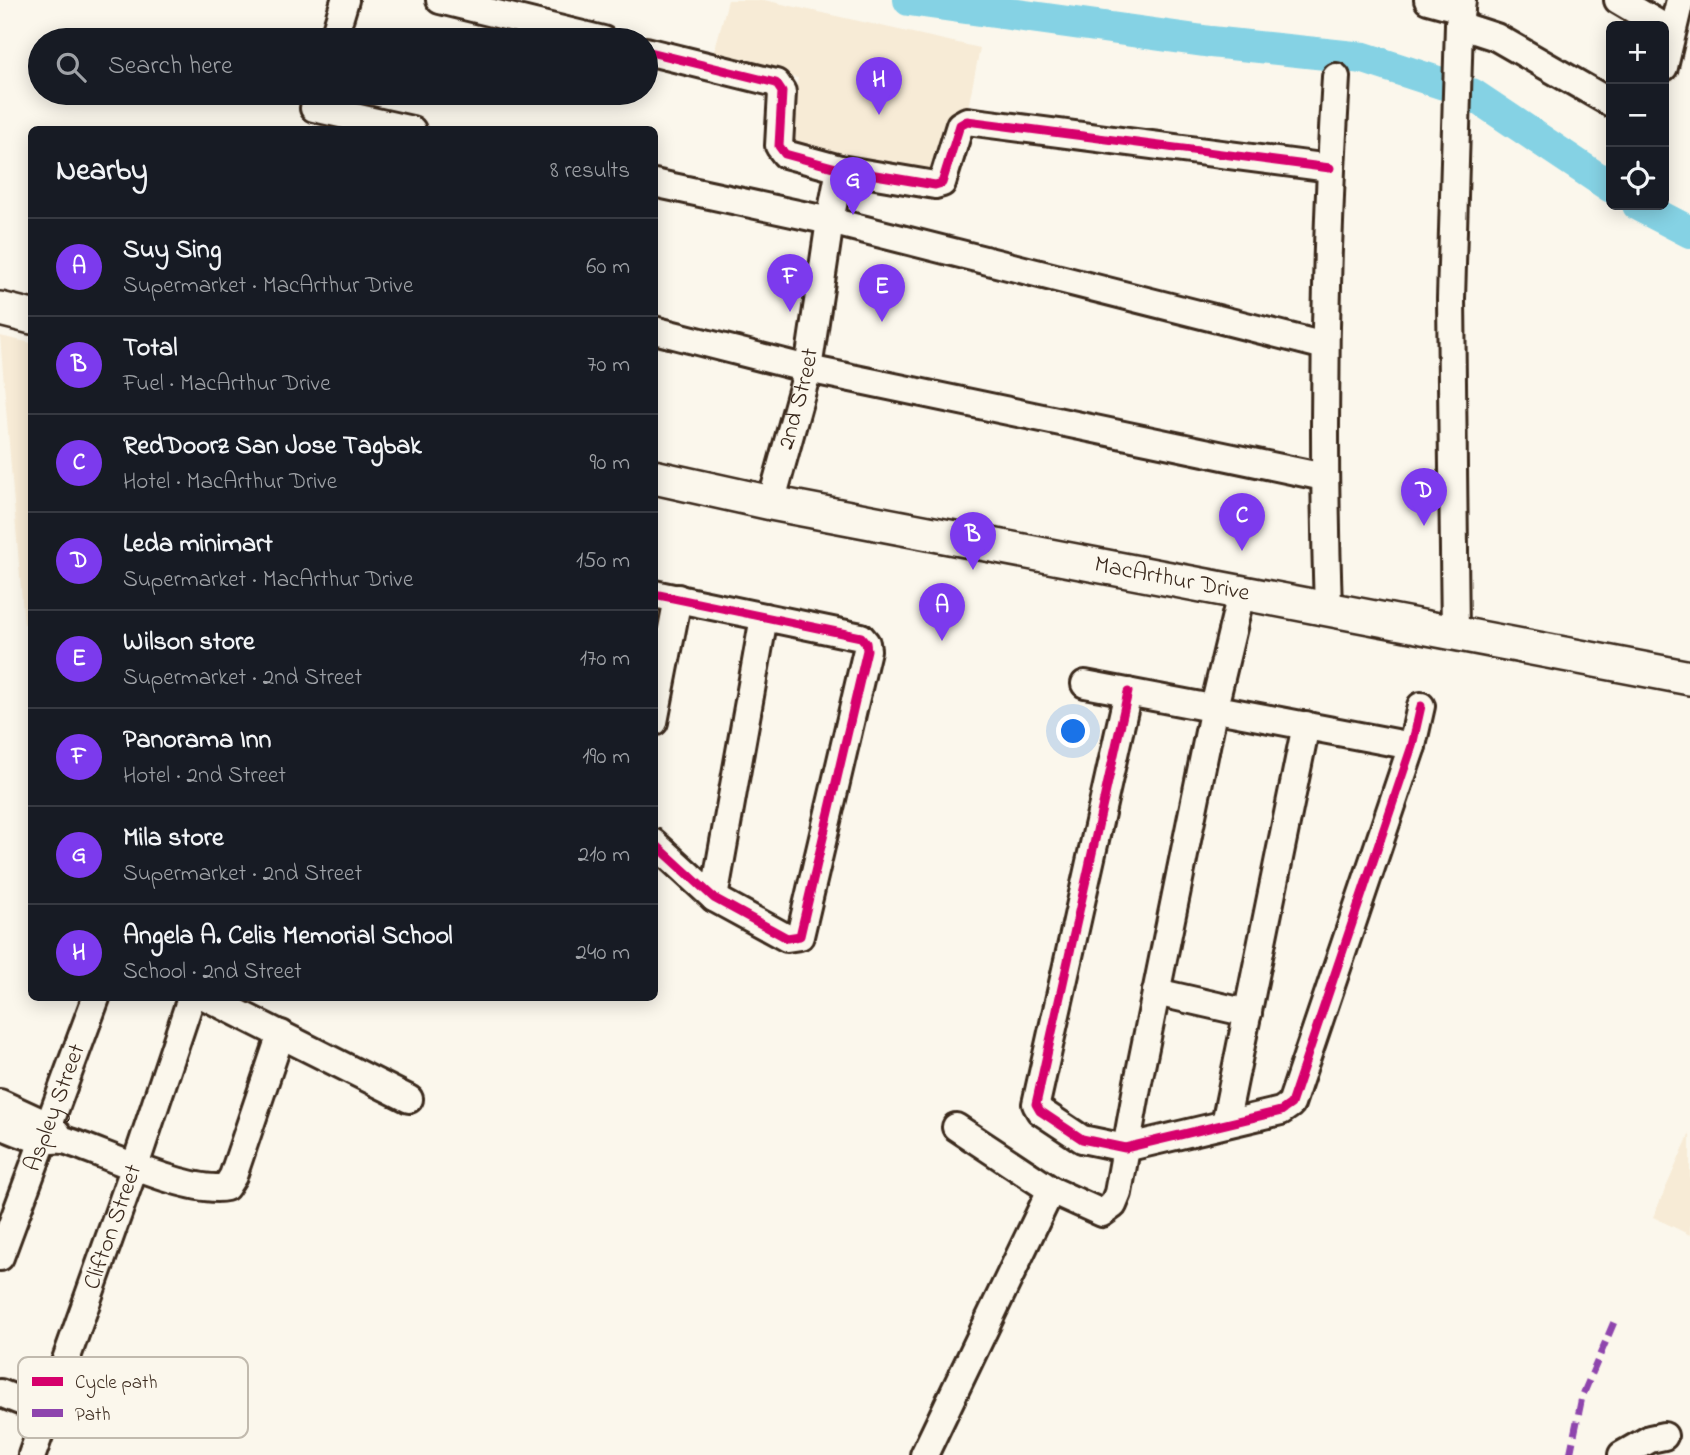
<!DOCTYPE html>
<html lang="en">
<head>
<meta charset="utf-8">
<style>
	body { margin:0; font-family:"Indie Flower",sans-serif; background:#242831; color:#f1f3f6 }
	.controls { position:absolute; right:21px; top:21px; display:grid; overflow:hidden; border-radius:10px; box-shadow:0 4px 18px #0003 }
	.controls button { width:63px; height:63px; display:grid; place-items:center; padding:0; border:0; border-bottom:2px solid #363941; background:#171b24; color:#f1f3f6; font:35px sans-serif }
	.you { position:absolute; left:1074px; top:732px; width:24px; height:24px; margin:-18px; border:5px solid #fff; border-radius:50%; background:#1a73e8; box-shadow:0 0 0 10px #1a73e833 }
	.badge { display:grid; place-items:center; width:46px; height:46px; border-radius:50%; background:#7c3aed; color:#fff; font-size:23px; font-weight:700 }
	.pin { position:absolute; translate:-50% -58px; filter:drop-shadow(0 2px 4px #0008) }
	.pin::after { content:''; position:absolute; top:37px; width:24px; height:21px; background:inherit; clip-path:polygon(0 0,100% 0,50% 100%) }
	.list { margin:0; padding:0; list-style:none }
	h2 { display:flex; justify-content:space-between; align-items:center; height:91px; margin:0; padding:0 28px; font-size:30px }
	h2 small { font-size:23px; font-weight:400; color:#9ea1a6 }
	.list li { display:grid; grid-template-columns:46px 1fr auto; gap:21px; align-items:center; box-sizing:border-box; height:98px; padding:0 28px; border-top:2px solid #363941 }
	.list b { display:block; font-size:26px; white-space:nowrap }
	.list p { margin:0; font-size:23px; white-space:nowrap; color:#9ea1a6 }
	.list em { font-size:23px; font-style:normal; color:#9ea1a6 }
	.icon { flex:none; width:38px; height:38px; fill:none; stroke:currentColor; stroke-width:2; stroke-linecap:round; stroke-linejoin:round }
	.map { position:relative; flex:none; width:1690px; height:1455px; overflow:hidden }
	.search { position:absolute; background:#171b24; box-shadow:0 4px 18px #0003; left:28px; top:28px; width:630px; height:77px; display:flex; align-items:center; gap:18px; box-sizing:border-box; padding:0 24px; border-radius:38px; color:#9ea1a6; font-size:26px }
	.panel { position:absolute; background:#171b24; box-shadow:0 4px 18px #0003; left:28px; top:126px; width:630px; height:875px; border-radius:10px }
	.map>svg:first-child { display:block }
	.built { fill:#f7ebd6 }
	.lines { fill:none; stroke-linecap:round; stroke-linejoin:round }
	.river { stroke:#85d2e4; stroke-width:32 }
	.minor-casing { stroke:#3b2a1e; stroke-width:32 }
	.major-casing { stroke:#3b2a1e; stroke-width:38 }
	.minor { stroke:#fbf7ec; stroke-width:26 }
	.major { stroke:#fbf7ec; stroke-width:33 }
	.quiet { stroke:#8e44ad; stroke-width:7; stroke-dasharray:14 7; stroke-linecap:butt }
	.cycleway-casing { stroke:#fbf7ec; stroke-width:13 }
	.cycleway { stroke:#d6006c; stroke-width:9 }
	.labels { text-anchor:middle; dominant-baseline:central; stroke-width:5; stroke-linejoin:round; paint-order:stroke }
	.street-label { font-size:24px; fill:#3b2a1e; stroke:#fbf7ec }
	.key { fill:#fbf7ec; stroke:#c1baae; stroke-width:2 }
	.key-label { font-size:19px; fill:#3b2a1e }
</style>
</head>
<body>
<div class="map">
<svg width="1690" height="1455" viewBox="0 0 1690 1455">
	<rect width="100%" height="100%" fill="#fbf7ec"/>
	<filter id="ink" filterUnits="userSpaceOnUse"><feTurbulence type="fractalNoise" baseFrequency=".0143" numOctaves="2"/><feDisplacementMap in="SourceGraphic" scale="14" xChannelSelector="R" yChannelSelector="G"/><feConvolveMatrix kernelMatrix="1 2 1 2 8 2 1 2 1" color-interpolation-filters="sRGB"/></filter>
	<g filter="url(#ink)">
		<g class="built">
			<polygon points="728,0 764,0 980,48 953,183 786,152 798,78 711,64"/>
			<polygon points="0,336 31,343 31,624 24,624"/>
			<polygon points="1690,1133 1690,1235 1653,1217"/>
		</g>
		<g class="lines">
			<g class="river">
				<polyline points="909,0 1211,42 1364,58 1444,84"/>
				<polyline points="1472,94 1611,187"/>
				<polyline points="1638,205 1690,232"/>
			</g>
			<g class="minor-casing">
				<g id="minor">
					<polyline points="440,0 603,40"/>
					<polyline points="1428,0 1461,9"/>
					<polyline points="1618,0 1662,26"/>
					<polyline points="1459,25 1496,37 1611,103"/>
					<polyline points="333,40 345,0"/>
					<polyline points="646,51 776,83 782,92 779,146 785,154 840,169 935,185 942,183 960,125 967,121 1330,168"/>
					<polyline points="1664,67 1680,0"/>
					<polyline points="314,108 412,130"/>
					<polyline points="654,183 830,221 1325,346"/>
					<polyline points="654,330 808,369 1324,477"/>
					<path id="s1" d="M771,503L808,369L830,221L840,169"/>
					<polyline points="654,594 861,637 866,643 867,650 800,936 787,938 714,898 654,843"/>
					<path d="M1328,609C1322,431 1325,255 1336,77"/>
					<polyline points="1455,634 1451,299 1459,25 1462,0"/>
					<polyline points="1085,684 1412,746"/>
					<polyline points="1128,692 1036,1104 1040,1111 1082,1139 1125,1148 1281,1111 1291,1104 1412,746 1421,706"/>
					<polyline points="654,722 678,598"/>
					<polyline points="714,898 764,617"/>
					<polyline points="1156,992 1248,1013"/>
					<polyline points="208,998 409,1099"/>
					<polyline points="0,1103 50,1126 57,1133"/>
					<polyline points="1225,1124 1306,725"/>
					<path d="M0,1125C14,1130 31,1139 46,1140C54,1141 60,1138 67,1141C104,1153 192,1195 226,1187L233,1176L281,1034"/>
					<polyline points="956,1127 1051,1190"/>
					<path id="s2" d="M0,1257L96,998"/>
					<polyline points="0,1393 48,1412"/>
					<path id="s3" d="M32,1455L135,1166L191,998"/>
					<polyline points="924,1455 1051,1190 1102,1213 1113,1205 1118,1193 1138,1082 1214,707 1241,594"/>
					<polyline points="1622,1455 1650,1439 1664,1436"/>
				</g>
			</g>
			<g class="major-casing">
				<g id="major">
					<polyline points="0,309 32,317"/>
					<path id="s4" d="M654,477L771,503L1690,678"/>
				</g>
			</g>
			<use href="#minor" class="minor"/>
			<use href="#major" class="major"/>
			<polyline class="quiet" points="1570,1455 1582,1397 1614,1322"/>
			<g class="cycleway-casing">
				<g id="cycleway">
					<polyline points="646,51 776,83 782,92 779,146 785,154 840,169 935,185 942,183 960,125 967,121 1330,168"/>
					<polyline points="654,594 861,637 866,643 867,650 800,936 787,938 714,898 654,843"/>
					<polyline points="1128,692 1036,1104 1040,1111 1082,1139 1125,1148 1281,1111 1291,1104 1412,746 1421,706"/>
				</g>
			</g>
			<use href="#cycleway" class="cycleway"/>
		</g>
	</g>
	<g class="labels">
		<g class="street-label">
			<text stroke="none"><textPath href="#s1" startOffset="108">2nd Street</textPath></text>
			<text stroke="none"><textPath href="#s4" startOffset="528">MacArthur Drive</textPath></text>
			<text stroke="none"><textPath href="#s2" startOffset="159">Aspley Street</textPath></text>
			<text stroke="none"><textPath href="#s3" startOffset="242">Clifton Street</textPath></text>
		</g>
	</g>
	<rect x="18" y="1357" width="230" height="81" rx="10" class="key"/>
	<rect x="32" y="1377" width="31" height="9" fill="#d6006c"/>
	<rect x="32" y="1409" width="31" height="8" fill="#8e44ad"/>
	<g class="key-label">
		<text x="75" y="1388">Cycle path</text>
		<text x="75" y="1420">Path</text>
	</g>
</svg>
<div class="controls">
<button>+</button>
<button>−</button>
<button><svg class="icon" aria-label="locate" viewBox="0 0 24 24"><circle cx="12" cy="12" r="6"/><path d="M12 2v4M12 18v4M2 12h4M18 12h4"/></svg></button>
</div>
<div class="you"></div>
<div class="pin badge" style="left:942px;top:641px">A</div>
<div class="pin badge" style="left:973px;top:570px">B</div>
<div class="pin badge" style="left:1242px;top:551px">C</div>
<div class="pin badge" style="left:1424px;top:526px">D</div>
<div class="pin badge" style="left:882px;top:322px">E</div>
<div class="pin badge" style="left:790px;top:312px">F</div>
<div class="pin badge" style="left:853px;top:215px">G</div>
<div class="pin badge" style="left:879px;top:115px">H</div>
<div class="search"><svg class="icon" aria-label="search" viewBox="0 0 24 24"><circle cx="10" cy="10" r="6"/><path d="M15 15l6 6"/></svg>Search here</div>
<section class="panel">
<h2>Nearby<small>8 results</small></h2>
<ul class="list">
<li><span class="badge">A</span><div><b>Suy Sing</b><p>Supermarket · MacArthur Drive</p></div><em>60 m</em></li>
<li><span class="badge">B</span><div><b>Total</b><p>Fuel · MacArthur Drive</p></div><em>70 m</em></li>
<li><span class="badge">C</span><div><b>RedDoorz San Jose Tagbak</b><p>Hotel · MacArthur Drive</p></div><em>90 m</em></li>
<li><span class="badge">D</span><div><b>Leda minimart</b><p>Supermarket · MacArthur Drive</p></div><em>150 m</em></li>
<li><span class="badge">E</span><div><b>Wilson store</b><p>Supermarket · 2nd Street</p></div><em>170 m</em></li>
<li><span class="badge">F</span><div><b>Panorama Inn</b><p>Hotel · 2nd Street</p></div><em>190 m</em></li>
<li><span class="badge">G</span><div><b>Mila store</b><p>Supermarket · 2nd Street</p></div><em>210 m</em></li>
<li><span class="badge">H</span><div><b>Angela A. Celis Memorial School</b><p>School · 2nd Street</p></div><em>240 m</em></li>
</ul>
</section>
</div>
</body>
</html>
